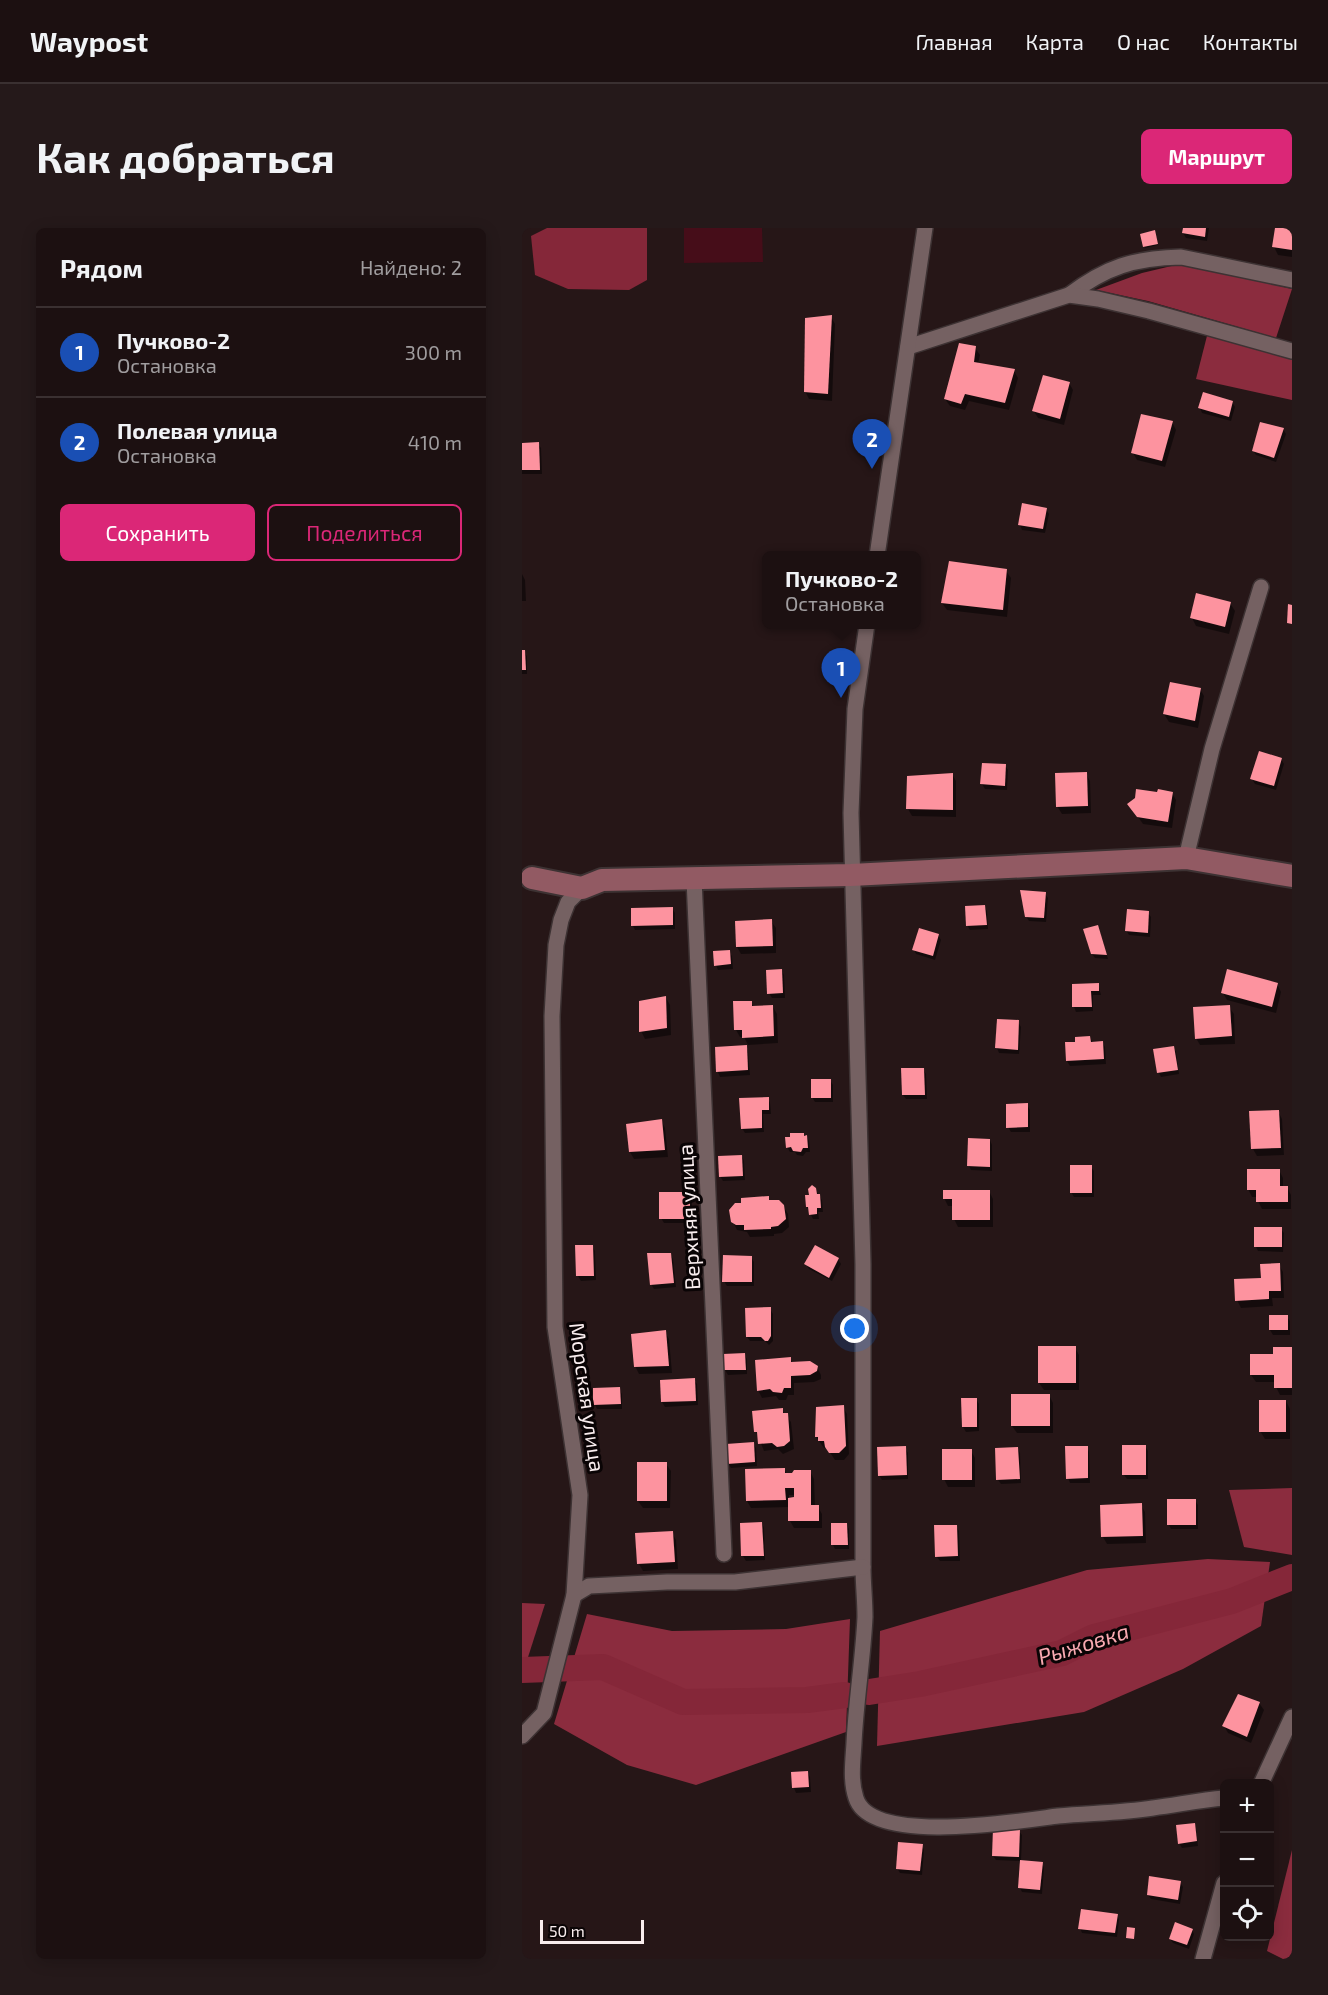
<!DOCTYPE html>
<html lang="ru">
<head>
<meta charset="utf-8">
<style>
	body { margin:0; font-family:"Exo 2",sans-serif; background:#25191a; color:#f1f3f6 }
	.controls { position:absolute; right:18px; bottom:18px; display:grid; overflow:hidden; border-radius:9px; box-shadow:0 3px 15px #0003 }
	.controls button { width:54px; height:54px; display:grid; place-items:center; padding:0; border:0; border-bottom:2px solid #3a3031; background:#1c1011; color:#f1f3f6; font:30px sans-serif }
	.scale { position:absolute; left:18px; bottom:15px; width:104px; box-sizing:border-box; padding-left:6px; border:3px solid #f9edee; border-top:0; font-size:16px; line-height:21px; white-space:nowrap; color:#f9edee; -webkit-text-stroke:4px #0a0405; paint-order:stroke }
	.you { position:absolute; left:333px; top:1101px; width:21px; height:21px; margin:-15px; border:4px solid #fff; border-radius:50%; background:#1a73e8; box-shadow:0 0 0 9px #1a73e833 }
	.badge { display:grid; place-items:center; width:39px; height:39px; border-radius:50%; background:#db2777; color:#fff; font-size:20px; font-weight:700 }
	.pin { position:absolute; translate:-50% -50px; filter:drop-shadow(0 2px 3px #0008) }
	.pin::after { content:''; position:absolute; top:32px; width:21px; height:18px; background:inherit; clip-path:polygon(0 0,100% 0,50% 100%) }
	.popup { position:absolute; left:240px; top:323px; width:159px; height:78px; box-sizing:border-box; display:grid; place-content:center; border-radius:9px; background:#1c1011; filter:drop-shadow(0 2px 4px #0005); font-size:20px; white-space:nowrap; color:#a09d9f }
	.popup b { font-size:22px; color:#f1f3f6 }
	.popup::after { content:''; position:absolute; left:50%; top:100%; margin-left:-12px; border:12px solid transparent; border-top-color:#1c1011 }
	.list { margin:0; padding:0; list-style:none }
	h2 { display:flex; justify-content:space-between; align-items:center; height:78px; margin:0; padding:0 24px; font-size:26px }
	h2 small { font-size:20px; font-weight:400; color:#a09d9f }
	.list li { display:grid; grid-template-columns:39px 1fr auto; gap:18px; align-items:center; box-sizing:border-box; height:90px; padding:0 24px; border-top:2px solid #3a3031 }
	.list b { display:block; font-size:22px; white-space:nowrap }
	.list p { margin:0; font-size:20px; white-space:nowrap; color:#a09d9f }
	.list em { font-size:20px; font-style:normal; color:#a09d9f }
	.actions { display:flex; gap:12px; padding:18px 24px }
	.actions a { flex:1; padding:14px 0; border:2px solid #db2777; border-radius:9px; text-align:center; font-size:21px; color:#db2777 }
	.actions .main { background:#db2777; color:#fff }
	.icon { flex:none; width:33px; height:33px; fill:none; stroke:currentColor; stroke-width:2; stroke-linecap:round; stroke-linejoin:round }
	.map { position:relative; flex:none; width:770px; height:1731px; overflow:hidden; border-radius:9px }
	header { display:flex; align-items:center; gap:36px; box-sizing:border-box; height:84px; padding:0 30px; background:#1c1011; border-bottom:2px solid #3a3031 }
	header strong { font-size:28px }
	nav { display:flex; gap:33px; margin-inline-start:auto; font-size:21px }
	.intro { display:flex; align-items:center; justify-content:space-between; box-sizing:border-box; height:144px; padding:0 36px }
	h1 { margin:0; font-size:42px }
	.button { padding:15px 27px; border-radius:9px; background:#db2777; color:#fff; font-size:21px; font-weight:700 }
	main { display:flex; gap:36px; padding:0 36px }
	aside { flex:1; background:#1c1011; border-radius:9px; box-shadow:0 3px 15px #0003 }
	.map>svg:first-child { display:block }
	.green { fill:#460d19 }
	.forest { fill:#8b2c3e }
	.water { fill:#852739 }
	.shadow { fill:#0007; fill-rule:evenodd }
	.lines { fill:none; stroke-linecap:round; stroke-linejoin:round }
	.river { stroke:#852739; stroke-width:26 }
	.building { fill:#fd939f }
	.street-casing { stroke:#3d3233; stroke-width:18 }
	.secondary-casing { stroke:#3d3233; stroke-width:26 }
	.street { stroke:#756162; stroke-width:15 }
	.secondary { stroke:#925a63; stroke-width:22 }
	.labels { text-anchor:middle; dominant-baseline:central; stroke-width:6; stroke-linejoin:round; paint-order:stroke }
	.street-label { font-size:21px; fill:#f9edee; stroke:#0a0405 }
	.water-label { font-size:22px; font-style:italic; fill:#f9a9b1; stroke:#0a0405 }
</style>
</head>
<body>
<header>
<strong>Waypost</strong>
<nav><a>Главная</a><a>Карта</a><a>О нас</a><a>Контакты</a></nav>
</header>
<div class="intro"><h1>Как добраться</h1><a class="button">Маршрут</a></div>
<main>
<aside>
<h2>Рядом<small>Найдено: 2</small></h2>
<ul class="list">
<li><span class="badge" style="background:#1a4fb4">1</span><div><b>Пучково-2</b><p>Остановка</p></div><em>300 m</em></li>
<li><span class="badge" style="background:#1a4fb4">2</span><div><b>Полевая улица</b><p>Остановка</p></div><em>410 m</em></li>
</ul>
<div class="actions"><a class="main">Сохранить</a><a>Поделиться</a></div>
</aside>
<div class="map">
<svg width="770" height="1731" viewBox="0 0 770 1731">
	<rect width="100%" height="100%" fill="#261617"/>
	<polygon class="green" points="162,0 240,0 241,34 162,35"/>
	<g class="forest">
		<polygon points="662,35 770,61 754,110 626,73 574,62 620,45"/>
		<polygon points="686,104 770,129 770,172 674,151"/>
		<polygon points="770,1260 770,1327 722,1319 707,1262"/>
		<polygon points="686,1331 748,1334 739,1398 661,1441 562,1484 355,1518 358,1403 565,1342"/>
		<polygon points="0,1375 23,1376 0,1448"/>
		<polygon points="65,1386 150,1403 264,1401 328,1391 324,1504 174,1557 105,1537 32,1496"/>
		<polygon points="770,1622 770,1731 761,1731 745,1723"/>
	</g>
	<polygon class="water" points="25,0 125,0 125,52 107,62 46,61 13,47 9,8"/>
	<g class="shadow">
		<polygon points="662,0 687,0 685,13 664,10 661,5"/>
		<polygon points="755,0 770,0 770,29 756,27 752,19"/>
		<polygon points="633,5 636,17 623,20 622,18"/>
		<polygon points="309,89 313,96 310,173 287,171 283,163"/>
		<polygon points="453,120 458,127 456,136 492,143 496,150 487,182 447,173 443,182 428,178 423,171"/>
		<polygon points="547,155 551,162 542,197 516,190 512,183"/>
		<polygon points="710,174 713,179 709,193 680,185 678,180"/>
		<polygon points="650,194 654,202 643,239 615,232 611,225"/>
		<polygon points="761,201 764,206 754,234 734,227 731,222"/>
		<polygon points="0,216 16,216 19,220 20,246 0,246"/>
		<polygon points="524,281 527,286 523,305 500,302 498,297"/>
		<polygon points="484,343 489,350 485,389 425,382 420,375"/>
		<polygon points="0,346 3,352 4,373 0,373"/>
		<polygon points="708,375 713,383 707,406 674,398 670,390"/>
		<polygon points="0,423 5,428 5,446 0,446"/>
		<polygon points="678,461 682,468 676,500 647,494 642,486"/>
		<polygon points="759,531 762,536 754,562 733,556 730,551"/>
		<polygon points="483,537 486,542 485,562 463,561 460,556"/>
		<polygon points="430,546 434,553 434,589 390,588 386,581"/>
		<polygon points="564,546 568,553 569,585 540,586 535,578"/>
		<polygon points="650,565 654,572 650,600 621,596 607,576 636,566"/>
		<polygon points="523,666 526,670 524,694 507,693 504,688"/>
		<polygon points="462,678 465,683 466,701 448,702 445,697"/>
		<polygon points="150,680 153,685 153,701 113,702 111,698"/>
		<polygon points="626,685 629,689 628,709 607,707 604,702"/>
		<polygon points="249,693 254,700 254,725 219,726 215,719"/>
		<polygon points="576,699 578,704 586,731 573,730 570,726"/>
		<polygon points="416,707 419,712 413,732 394,726 392,721"/>
		<polygon points="207,724 210,728 211,741 196,742 194,737"/>
		<polygon points="260,743 262,747 263,770 250,770 247,765"/>
		<polygon points="576,756 579,767 571,767 571,783 554,784 552,779 551,757"/>
		<polygon points="755,756 759,764 754,785 705,772 701,765"/>
		<polygon points="144,770 148,777 149,807 123,811 119,803"/>
		<polygon points="229,774 232,780 251,779 255,786 256,815 226,817 222,809 218,809 214,802"/>
		<polygon points="707,779 712,786 713,816 678,817 674,810"/>
		<polygon points="496,794 499,799 497,826 477,825 475,820"/>
		<polygon points="568,810 571,815 580,814 583,819 584,836 548,838 545,833 544,816 554,815"/>
		<polygon points="224,818 226,823 228,847 198,849 196,844"/>
		<polygon points="651,819 654,824 657,846 639,849 637,845"/>
		<polygon points="401,841 404,846 405,871 384,871 381,867"/>
		<polygon points="308,852 311,857 311,874 293,874 290,869"/>
		<polygon points="246,870 248,875 249,886 241,886 242,904 223,905 220,900"/>
		<polygon points="505,877 508,882 508,904 489,904 486,899"/>
		<polygon points="756,883 760,891 762,927 735,928 731,921"/>
		<polygon points="139,892 143,900 146,929 112,931 108,924 105,898"/>
		<polygon points="282,909 285,909 287,913 288,924 284,924 281,928 275,927 273,924 268,924 265,919"/>
		<polygon points="468,912 470,917 470,943 449,942 447,938"/>
		<polygon points="220,928 222,933 223,952 201,953 198,948"/>
		<polygon points="569,939 572,943 572,969 552,969 549,964"/>
		<polygon points="757,942 761,950 761,959 765,959 769,967 769,981 740,981 736,973 736,969 730,969 726,961"/>
		<polygon points="293,961 300,972 301,984 296,984 297,991 291,991 285,979"/>
		<polygon points="467,963 471,971 471,999 436,999 432,991 432,978 426,978 422,970"/>
		<polygon points="167,965 170,970 170,995 142,995 139,990"/>
		<polygon points="246,970 248,974 261,978 266,986 267,999 260,1005 252,1006 252,1008 228,1009 225,1004 215,1002 211,994"/>
		<polygon points="759,1001 762,1005 761,1024 736,1023 734,1019"/>
		<polygon points="70,1018 73,1023 74,1052 59,1053 56,1048"/>
		<polygon points="148,1026 151,1031 154,1059 132,1061 129,1056"/>
		<polygon points="229,1029 232,1034 232,1058 205,1058 202,1053"/>
		<polygon points="316,1031 319,1036 310,1053 287,1041 284,1036"/>
		<polygon points="757,1037 761,1044 762,1070 750,1070 751,1078 719,1080 715,1072"/>
		<polygon points="248,1081 251,1086 251,1113 247,1117 243,1113 228,1113 225,1109"/>
		<polygon points="748,1089 765,1089 768,1093 768,1107 751,1107 748,1102"/>
		<polygon points="143,1104 147,1111 150,1145 117,1146 113,1138"/>
		<polygon points="553,1120 557,1127 557,1162 522,1162 517,1155"/>
		<polygon points="770,1121 770,1167 758,1167 754,1159 754,1154 734,1154 729,1147 752,1127"/>
		<polygon points="222,1126 225,1131 225,1146 206,1147 203,1142 202,1127"/>
		<polygon points="268,1131 271,1136 295,1139 299,1147 299,1151 292,1154 272,1155 272,1167 266,1167 264,1172 257,1172 254,1168 240,1170 236,1162"/>
		<polygon points="172,1152 175,1156 176,1177 143,1179 140,1174 139,1153"/>
		<polygon points="97,1161 100,1166 100,1181 75,1181 73,1177"/>
		<polygon points="527,1167 531,1175 531,1205 495,1205 490,1198"/>
		<polygon points="454,1171 457,1176 457,1203 444,1204 441,1199 441,1172"/>
		<polygon points="764,1173 768,1181 768,1211 743,1211 738,1203"/>
		<polygon points="321,1179 325,1186 327,1226 322,1232 313,1232 305,1220 302,1220 294,1209"/>
		<polygon points="260,1182 269,1194 272,1221 261,1226 256,1221 242,1223 234,1203"/>
		<polygon points="231,1216 234,1220 235,1238 209,1240 206,1235"/>
		<polygon points="623,1218 626,1223 626,1251 605,1251 602,1247"/>
		<polygon points="565,1219 567,1224 568,1255 548,1255 546,1250"/>
		<polygon points="383,1220 386,1225 386,1251 360,1252 357,1247"/>
		<polygon points="496,1221 498,1225 499,1255 479,1256 476,1252"/>
		<polygon points="449,1223 453,1230 453,1259 426,1259 422,1251"/>
		<polygon points="144,1236 149,1243 148,1280 121,1280 116,1273"/>
		<path d="M262,1241L265,1246L288,1243L292,1251L293,1279H296L300,1286V1300H272L268,1293L267,1279L229,1280L225,1273ZM267,1267H274V1271H267Z"/>
		<polygon points="673,1272 676,1277 676,1301 649,1301 647,1297"/>
		<polygon points="619,1277 623,1284 624,1315 585,1316 581,1309 580,1278"/>
		<polygon points="240,1295 242,1300 243,1332 224,1333 221,1328 220,1296"/>
		<polygon points="324,1296 327,1301 327,1321 313,1321 311,1317"/>
		<polygon points="434,1298 437,1303 438,1333 418,1333 415,1329"/>
		<polygon points="150,1305 154,1312 156,1341 121,1343 117,1336"/>
		<polygon points="737,1475 742,1482 729,1515 706,1505 702,1498"/>
		<polygon points="285,1544 288,1549 289,1564 274,1565 272,1560 271,1545"/>
		<polygon points="672,1596 674,1601 676,1618 660,1620 657,1615"/>
		<polygon points="497,1603 500,1607 499,1633 474,1632 471,1628"/>
		<polygon points="400,1617 402,1622 400,1647 378,1645 375,1640"/>
		<polygon points="520,1635 522,1640 520,1666 500,1664 498,1660"/>
		<polygon points="658,1654 661,1659 658,1676 629,1671 626,1667"/>
		<polygon points="595,1687 597,1692 595,1709 560,1705 558,1700"/>
		<polygon points="670,1702 672,1706 667,1721 651,1715 648,1711"/>
	</g>
	<g class="lines">
		<g class="river">
			<polyline points="0,1442 81,1439 161,1474 285,1472 323,1467"/>
			<polyline points="347,1464 398,1456 540,1425 572,1409 710,1373 770,1349"/>
		</g>
	</g>
	<g class="building">
		<polygon points="661,0 684,0 683,9 660,5"/>
		<polygon points="753,0 770,0 770,22 750,19"/>
		<polygon points="633,2 636,16 621,19 618,6"/>
		<polygon points="310,87 306,166 282,164 283,90"/>
		<polygon points="437,115 454,118 452,134 493,141 483,175 443,166 439,176 422,171"/>
		<polygon points="521,147 548,154 538,191 510,183"/>
		<polygon points="681,164 711,173 707,189 676,180"/>
		<polygon points="619,186 651,193 640,233 609,225"/>
		<polygon points="738,194 762,200 752,230 730,223"/>
		<polygon points="17,214 18,242 0,242 0,215"/>
		<polygon points="500,275 525,280 521,301 496,297"/>
		<polygon points="427,333 485,341 481,382 419,375"/>
		<polygon points="674,365 709,374 703,399 668,390"/>
		<polygon points="766,376 770,377 770,396 765,395"/>
		<polygon points="0,422 3,422 4,442 0,442"/>
		<polygon points="648,454 679,460 673,493 641,486"/>
		<polygon points="737,523 760,530 752,558 728,551"/>
		<polygon points="460,535 484,536 483,558 458,556"/>
		<polygon points="565,544 566,578 534,579 533,545"/>
		<polygon points="431,545 431,582 384,581 385,548"/>
		<polygon points="614,561 635,564 636,561 651,564 646,594 615,589 605,576 613,570"/>
		<polygon points="498,662 524,664 522,690 503,689"/>
		<polygon points="463,677 465,697 444,698 443,678"/>
		<polygon points="151,679 151,697 109,698 109,680"/>
		<polygon points="605,681 627,683 626,705 603,703"/>
		<polygon points="250,691 251,718 214,719 213,693"/>
		<polygon points="576,697 585,727 569,726 561,701"/>
		<polygon points="397,700 417,706 411,728 390,722"/>
		<polygon points="208,722 209,736 192,738 191,723"/>
		<polygon points="260,741 261,765 245,766 244,742"/>
		<polygon points="705,741 756,755 750,779 699,765"/>
		<polygon points="577,755 577,763 569,763 570,779 550,779 550,756"/>
		<polygon points="144,768 145,800 117,804 117,773"/>
		<polygon points="211,773 230,773 230,778 251,777 252,808 220,810 220,802 212,802"/>
		<polygon points="708,777 710,808 673,811 671,779"/>
		<polygon points="475,791 497,792 496,822 473,820"/>
		<polygon points="568,808 569,814 581,813 582,831 544,833 543,814 553,814 553,809"/>
		<polygon points="225,817 226,842 194,844 193,819"/>
		<polygon points="652,818 656,842 635,845 631,821"/>
		<polygon points="379,840 402,840 403,867 380,867"/>
		<rect x="289" y="851" width="20" height="19"/>
		<polygon points="247,869 247,882 240,882 240,900 219,901 217,870"/>
		<polygon points="506,875 506,899 484,900 484,876"/>
		<polygon points="757,882 759,920 729,921 727,883"/>
		<polygon points="140,891 143,922 107,924 104,896"/>
		<polygon points="268,905 282,905 282,908 285,907 286,920 281,920 279,924 271,923 269,919 264,920 263,909 268,909"/>
		<polygon points="446,910 468,911 468,939 445,938"/>
		<polygon points="220,927 221,948 197,949 196,928"/>
		<rect x="548" y="937" width="22" height="28"/>
		<polygon points="725,941 758,941 758,958 766,958 766,974 734,974 734,962 725,962"/>
		<polygon points="290,957 294,960 295,966 298,966 299,980 295,980 295,986 287,987 286,979 284,979 283,967 287,967 286,961"/>
		<polygon points="421,962 468,962 468,992 430,992 430,971 421,971"/>
		<rect x="137" y="964" width="31" height="27"/>
		<polygon points="247,968 247,972 257,972 262,977 264,991 256,998 249,999 249,1001 222,1002 222,997 214,997 209,994 207,982 213,975 219,975 219,970"/>
		<rect x="732" y="999" width="28" height="20"/>
		<polygon points="53,1017 71,1017 72,1048 54,1048"/>
		<polygon points="293,1017 317,1030 307,1050 282,1036"/>
		<polygon points="125,1025 149,1025 152,1055 128,1057"/>
		<polygon points="201,1027 230,1028 230,1054 200,1054"/>
		<polygon points="758,1035 759,1063 747,1063 747,1071 713,1073 712,1051 739,1050 738,1036"/>
		<polygon points="249,1079 249,1108 246,1113 243,1113 239,1109 224,1109 223,1080"/>
		<rect x="747" y="1087" width="19" height="15"/>
		<polygon points="144,1102 147,1138 112,1139 109,1106"/>
		<rect x="516" y="1118" width="38" height="37"/>
		<polygon points="751,1119 770,1119 770,1160 752,1160 752,1147 728,1147 728,1126 751,1126"/>
		<polygon points="223,1125 224,1142 201,1142 201,1126"/>
		<polygon points="269,1129 269,1134 288,1133 296,1138 295,1143 288,1147 269,1148 269,1160 262,1160 260,1165 251,1164 248,1161 235,1163 233,1132"/>
		<polygon points="173,1150 174,1173 139,1174 138,1152"/>
		<polygon points="98,1159 99,1176 71,1177 71,1160"/>
		<rect x="489" y="1166" width="39" height="32"/>
		<polygon points="439,1170 455,1170 455,1199 440,1199"/>
		<rect x="737" y="1172" width="27" height="32"/>
		<polygon points="322,1177 324,1218 317,1225 307,1225 303,1219 302,1213 296,1213 296,1209 293,1209 294,1179"/>
		<polygon points="261,1180 261,1185 266,1185 268,1213 262,1218 255,1219 250,1215 236,1216 235,1204 232,1204 230,1183"/>
		<polygon points="232,1214 233,1234 205,1236 204,1216"/>
		<rect x="600" y="1217" width="24" height="30"/>
		<polygon points="384,1218 385,1247 356,1248 355,1219"/>
		<polygon points="543,1218 566,1218 566,1250 544,1251"/>
		<polygon points="496,1219 498,1251 474,1252 473,1220"/>
		<rect x="420" y="1221" width="30" height="31"/>
		<rect x="115" y="1234" width="30" height="39"/>
		<polygon points="263,1240 263,1245 270,1245 272,1242 289,1242 289,1277 297,1277 297,1293 266,1293 266,1270 272,1269 272,1260 263,1260 264,1272 224,1273 223,1241"/>
		<rect x="645" y="1271" width="29" height="26"/>
		<polygon points="620,1275 621,1308 579,1309 578,1277"/>
		<polygon points="240,1294 242,1328 219,1328 218,1295"/>
		<polygon points="309,1295 325,1295 326,1317 309,1317"/>
		<polygon points="412,1297 435,1297 436,1328 413,1329"/>
		<polygon points="151,1303 153,1334 115,1336 113,1305"/>
		<polygon points="716,1466 738,1474 725,1509 700,1498"/>
		<polygon points="286,1543 287,1559 270,1560 269,1544"/>
		<polygon points="673,1595 675,1613 656,1616 654,1597"/>
		<polygon points="471,1600 498,1601 497,1629 470,1628"/>
		<polygon points="376,1614 401,1616 398,1643 374,1641"/>
		<polygon points="498,1632 521,1634 518,1662 496,1660"/>
		<polygon points="627,1648 659,1653 656,1672 625,1667"/>
		<polygon points="559,1681 596,1686 593,1705 556,1701"/>
		<polygon points="653,1694 671,1701 665,1717 647,1711"/>
		<polygon points="605,1699 613,1700 612,1711 604,1710"/>
	</g>
	<g class="lines">
		<g class="street-casing">
			<g id="street">
				<path d="M547,67C584,39 612,30 659,29L770,52"/>
				<polyline points="386,119 547,67 576,71 627,83 770,123"/>
				<polyline points="355,328 403,0"/>
				<path d="M345,396L333,481L329,585L341,1036V1339C341,1355 343,1372 343,1389C341,1431 334,1473 332,1515C331,1533 328,1552 334,1570C349,1618 497,1593 536,1588C567,1585 599,1585 631,1580C655,1577 678,1572 702,1570"/>
				<polyline points="664,630 690,521 739,359"/>
				<polyline points="172,651 202,1326"/>
				<polyline points="52,1367 67,1358 145,1354 213,1354 341,1339"/>
				<polyline points="0,1508 22,1485 52,1367 58,1267 33,1099 30,788 34,717 39,692 46,674 60,660"/>
				<polyline points="739,1556 770,1489"/>
				<polyline points="681,1731 702,1655"/>
			</g>
		</g>
		<g class="secondary-casing">
			<polyline id="secondary" points="10,650 60,660 80,652 329,647 664,630 770,648"/>
		</g>
		<use href="#street" class="street"/>
		<use href="#secondary" class="secondary"/>
	</g>
	<g class="labels">
		<g class="street-label">
			<text transform="translate(166 989) rotate(-93)">Верхняя улица</text>
			<text transform="translate(66 1169) rotate(82)">Морская улица</text>
		</g>
		<g class="water-label">
			<text transform="translate(561 1415) rotate(-17)">Рыжовка</text>
		</g>
	</g>
</svg>
<div class="controls">
<button>+</button>
<button>−</button>
<button><svg class="icon" aria-label="locate" viewBox="0 0 24 24"><circle cx="12" cy="12" r="6"/><path d="M12 2v4M12 18v4M2 12h4M18 12h4"/></svg></button>
</div>
<div class="scale">50 m</div>
<div class="you"></div>
<div class="pin badge" style="left:319px;top:470px;background:#1a4fb4">1</div>
<div class="popup"><b>Пучково-2</b>Остановка</div>
<div class="pin badge" style="left:350px;top:241px;background:#1a4fb4">2</div>
</div>
</main>
</body>
</html>
